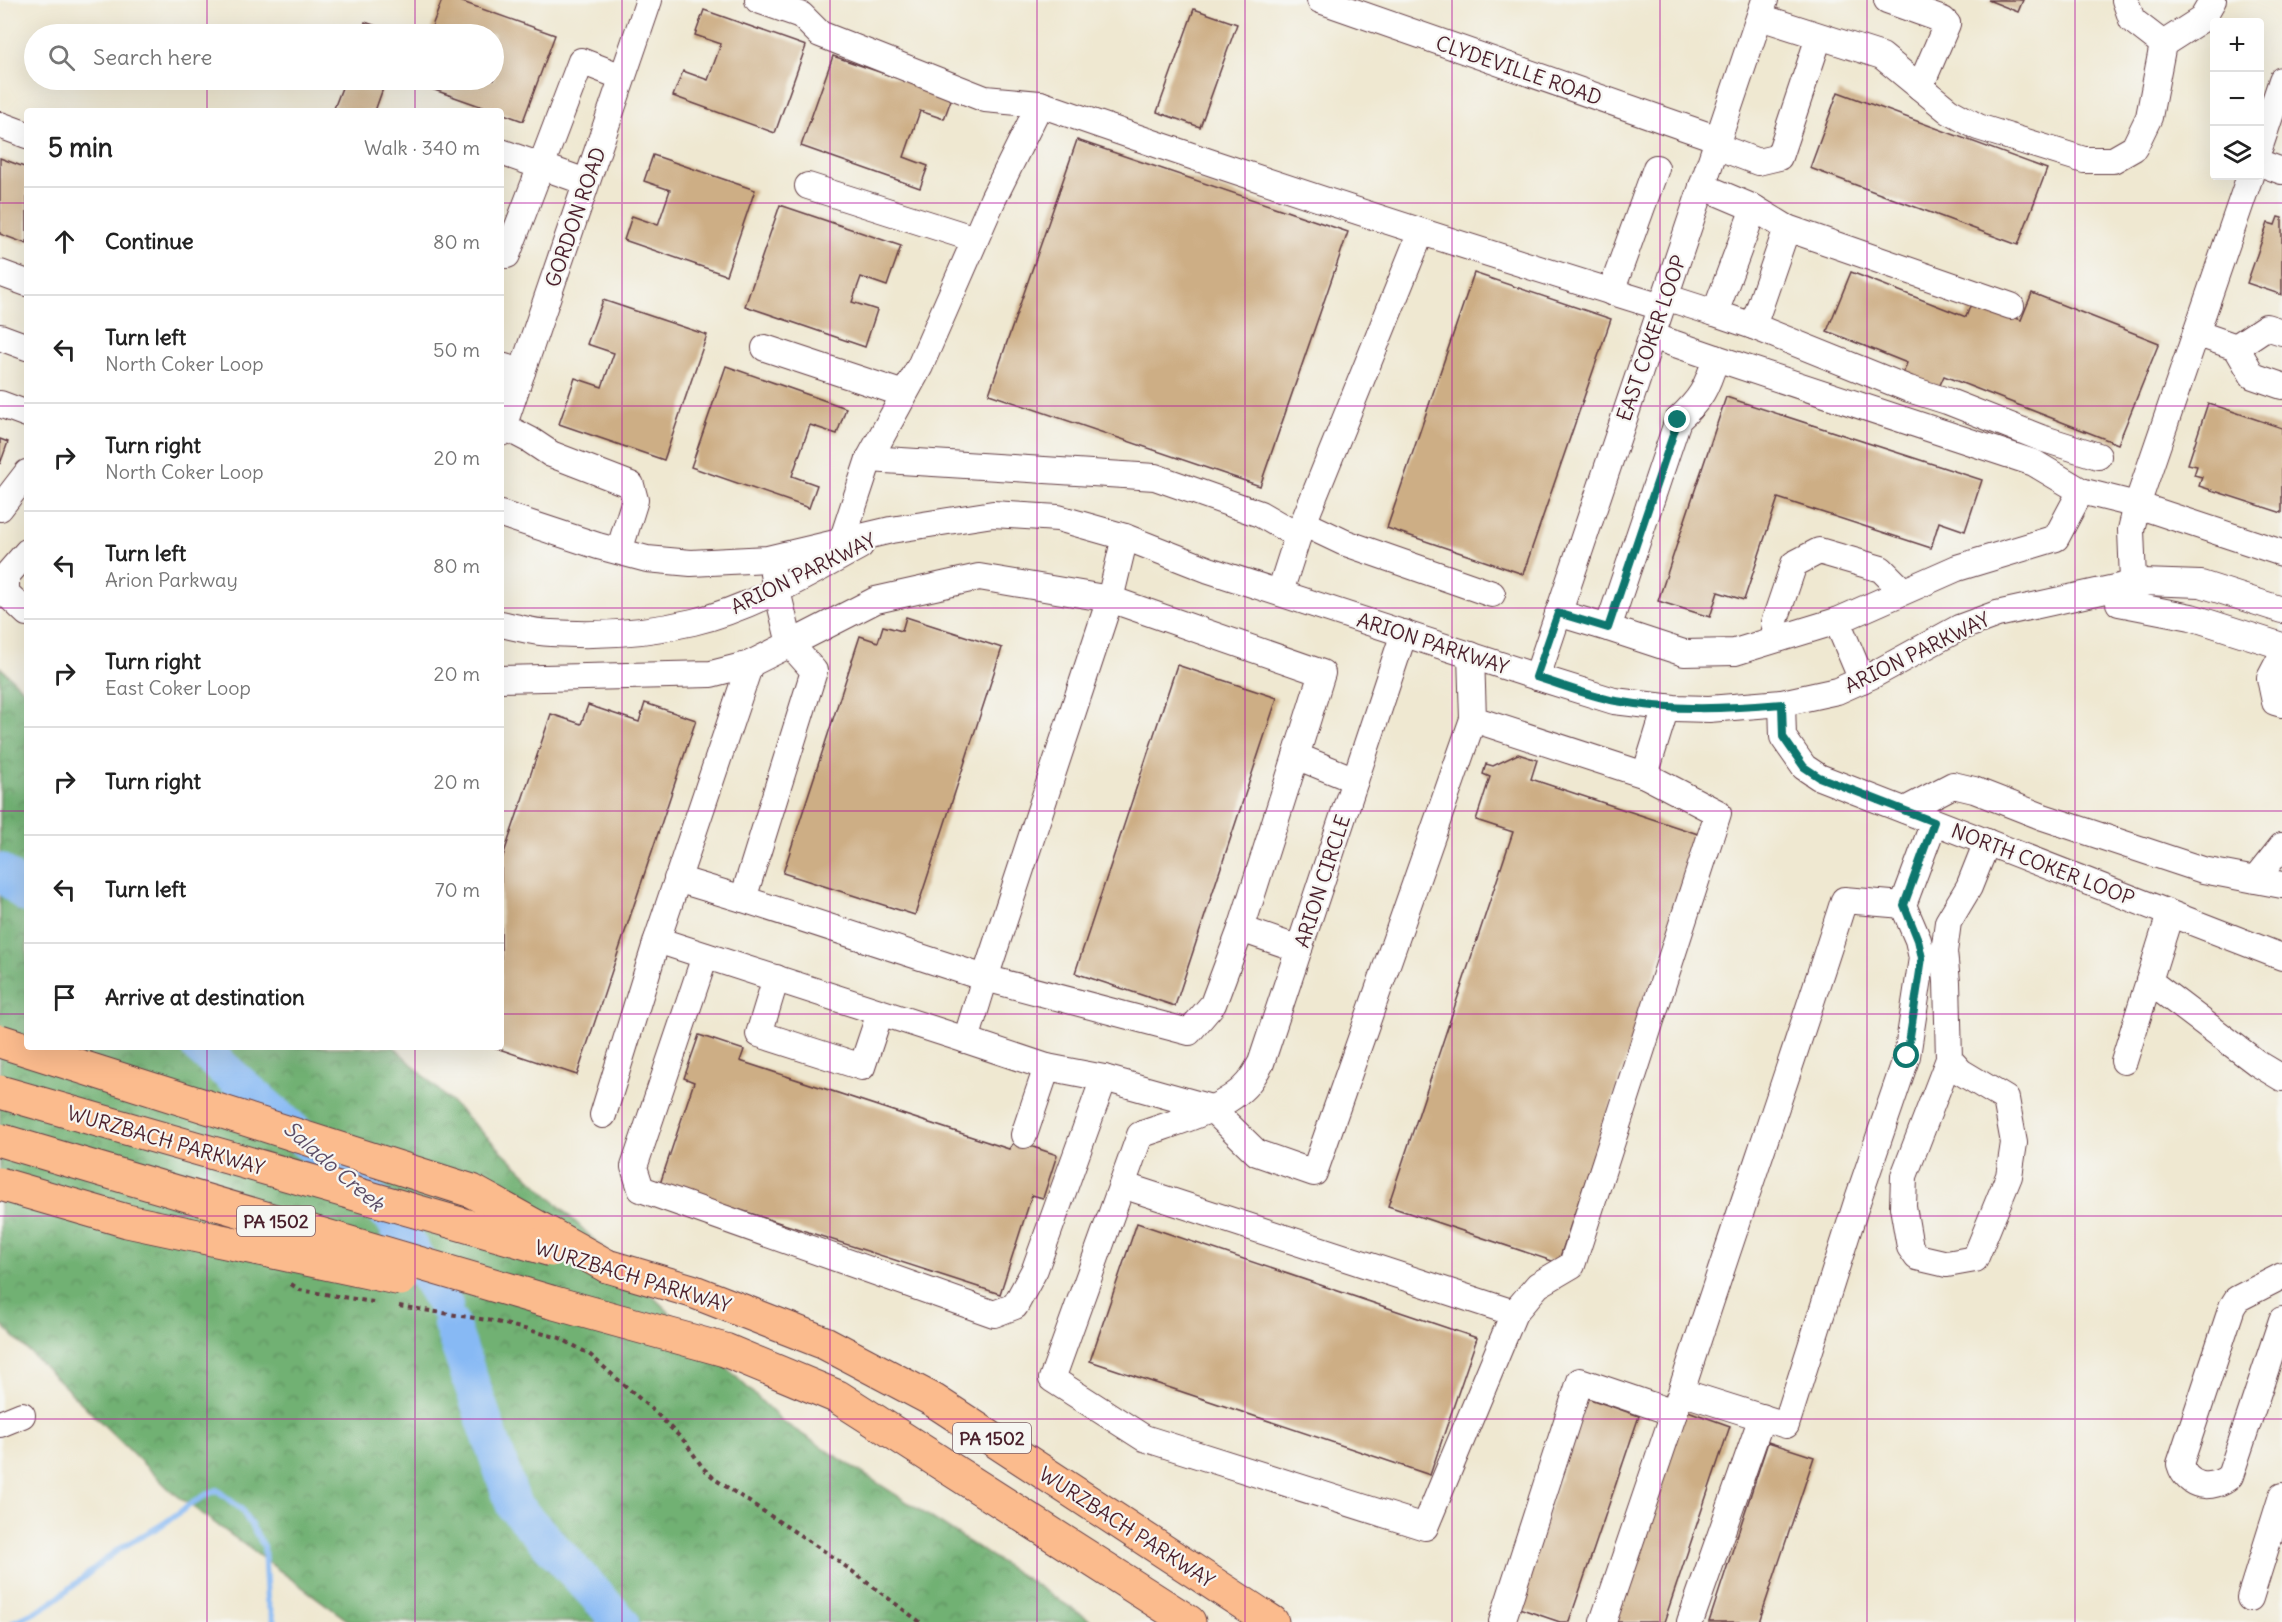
<!DOCTYPE html>
<html lang="en">
<head>
<meta charset="utf-8">
<style>
	body { margin:0; font-family:Delius,sans-serif; background:#f2f2f2; color:#222 }
	.controls { position:absolute; right:18px; top:18px; display:grid; overflow:hidden; border-radius:6px; box-shadow:0 6px 24px #0002 }
	.controls button { width:54px; height:54px; display:grid; place-items:center; padding:0; border:0; border-bottom:2px solid #e0e0e0; background:#fff; color:#222; font:30px sans-serif }
	.stop { position:absolute; width:18px; height:18px; margin:-14px; border:4px solid #0f766e; border-radius:50%; background:#fff }
	.stop.end { background:#0f766e; border-color:#fff; box-shadow:0 2px 6px #0008 }
	.list { margin:0; padding:0; list-style:none }
	h2 { display:flex; justify-content:space-between; align-items:center; height:78px; margin:0; padding:0 24px; font-size:26px }
	h2 small { font-size:20px; font-weight:400; color:#767676 }
	.list li { display:grid; grid-template-columns:39px 1fr auto; gap:18px; align-items:center; box-sizing:border-box; height:108px; padding:0 24px; border-top:2px solid #e0e0e0 }
	.list b { display:block; font-size:22px; white-space:nowrap }
	.list p { margin:0; font-size:20px; white-space:nowrap; color:#767676 }
	.list em { font-size:20px; font-style:normal; color:#767676 }
	.icon { flex:none; width:33px; height:33px; fill:none; stroke:currentColor; stroke-width:2; stroke-linecap:round; stroke-linejoin:round }
	.map { position:relative; flex:none; width:2282px; height:1622px; overflow:hidden }
	.search { position:absolute; background:#fff; box-shadow:0 6px 24px #0002; left:24px; top:24px; width:480px; height:66px; display:flex; align-items:center; gap:15px; box-sizing:border-box; padding:0 21px; border-radius:33px; color:#767676; font-size:22px }
	.panel { position:absolute; background:#fff; box-shadow:0 6px 24px #0002; left:24px; top:108px; width:480px; height:942px; border-radius:6px }
	.map>svg:first-child { display:block }
	.forest { fill:url(#forest-crowns); stroke:#5e684f; stroke-width:1.5 }
	.lines { fill:none; stroke-linecap:round; stroke-linejoin:round }
	.stream { stroke:#87b9f4; stroke-width:6 }
	.river { stroke:#87b9f4; stroke-width:36 }
	.building { fill:#cdae85 }
	.minor-casing { stroke:#633d44; stroke-width:28 }
	.highway-casing { stroke:#633d44; stroke-width:35 }
	.path { stroke:#633d44; stroke-width:4; stroke-dasharray:4.5 4.5; stroke-linecap:butt }
	.minor { stroke:#fff; stroke-width:26 }
	.highway { stroke:#fbbb8d; stroke-width:33 }
	.highway-bridge-casing { stroke:#633d44; stroke-width:35; stroke-linecap:butt }
	.highway-bridge { stroke:#fbbb8d; stroke-width:33 }
	.route { stroke:#0f766e; stroke-width:8 }
	.grid { fill:none; stroke:#b5179e; stroke-width:1.5; stroke-opacity:0.55 }
	.labels { text-anchor:middle; dominant-baseline:central; stroke-width:4.5; stroke-linejoin:round; paint-order:stroke }
	.shield { fill:#f6f6f2; stroke:#7e6067; stroke-width:1.5 }
	.shield-label { font-size:18px; font-weight:bold; fill:#4a1f2b }
	.street-label { font-size:20px; fill:#4a1f2b; stroke:#f6f6f2 }
	.water-label { font-size:21px; font-style:italic; fill:#5c4d67; stroke:#f6f6f2 }
</style>
</head>
<body>
<div class="map">
<svg width="2282" height="1622" viewBox="0 0 2282 1622">
	<defs>
		<pattern id="forest-crowns" width="20" height="18" patternUnits="userSpaceOnUse" patternTransform="scale(1.5)"><rect width="20" height="18" fill="#71b173"/><path d="M2 6a3 3 0 1 1 6 0M12 15a3 3 0 1 1 6 0" fill="none" stroke="#5f8f5f"/></pattern>
	</defs>
	<rect width="100%" height="100%" fill="#f6f6f2"/>
	<filter id="ink" filterUnits="userSpaceOnUse"><feTurbulence type="fractalNoise" baseFrequency=".0167" numOctaves="2"/><feDisplacementMap in="SourceGraphic" scale="12" xChannelSelector="R" yChannelSelector="G"/><feConvolveMatrix kernelMatrix="1 2 1 2 8 2 1 2 1" color-interpolation-filters="sRGB"/></filter>
	<filter id="wash" filterUnits="userSpaceOnUse"><feTurbulence type="fractalNoise" baseFrequency=".008" numOctaves="4" result="noise"/><feDisplacementMap in="SourceGraphic" scale="24" xChannelSelector="R" yChannelSelector="G"/><feGaussianBlur stdDeviation="1.35" result="paint"/><feColorMatrix in="noise" values="0 0 0 0 0 0 0 0 0 0 0 0 0 0 0 0 0 1.4 0 .05"/><feComposite in="paint" operator="in"/></filter>
	<g filter="url(#wash)">
		<rect width="100%" height="100%" fill="#efe8d1"/>
		<polygon class="forest" points="0,667 27,693 27,1047 394,1047 783,1422 1093,1622 350,1622 171,1491 0,1323"/>
		<g class="lines">
			<path class="stream" d="M13,1622C53,1608 82,1577 115,1552C130,1541 148,1534 163,1524C181,1512 196,1498 217,1490L241,1509L264,1546L267,1600L274,1622"/>
			<g class="river">
				<polyline points="0,871 27,895"/>
				<polyline points="199,1047 391,1216 445,1305"/>
				<polyline points="451,1324 514,1506 621,1622"/>
			</g>
		</g>
		<g id="blocks">
			<g class="building">
				<polygon points="442,0 457,0 555,35 523,121 501,113 501,111 494,111 412,82 413,80 494,80 494,34 429,34"/>
				<polygon points="1988,0 2023,0 2018,12"/>
				<polygon points="1194,9 1237,24 1200,127 1157,112"/>
				<polygon points="704,10 806,46 775,133 673,96 683,71 708,80 721,44 695,35"/>
				<polygon points="365,22 399,34 361,34"/>
				<polygon points="833,56 952,97 944,119 920,111 904,157 928,166 920,188 801,146"/>
				<polygon points="345,80 386,80 375,111 333,111"/>
				<polygon points="1838,92 2047,169 2018,245 1810,168"/>
				<polygon points="1077,140 1348,232 1260,486 989,394"/>
				<polygon points="653,155 755,190 726,275 624,240 632,216 658,225 670,190 644,181"/>
				<polygon points="0,158 27,168 27,244 0,234"/>
				<polygon points="780,205 901,246 887,286 861,277 852,302 877,310 865,347 745,306"/>
				<polygon points="2278,217 2282,218 2282,295 2247,283 2268,223 2275,225"/>
				<polygon points="1851,272 1966,317 1972,301 2021,320 2032,293 2159,343 2118,444 1944,376 1939,387 1903,374 1907,363 1827,331"/>
				<polygon points="1474,273 1611,319 1523,574 1387,528"/>
				<polygon points="603,300 707,335 664,460 559,424 575,378 602,387 614,353 587,344"/>
				<polygon points="726,366 846,408 837,434 810,425 792,476 817,485 809,508 691,467"/>
				<polygon points="1726,397 1982,480 1965,531 1939,522 1931,548 1778,498 1744,600 1718,592 1710,617 1658,601"/>
				<polygon points="2208,403 2282,428 2282,513 2199,486 2202,477 2194,475 2197,466 2188,464"/>
				<polygon points="0,439 8,442 0,464"/>
				<polygon points="906,617 1002,648 915,915 783,873 860,636 878,642 883,626 902,631"/>
				<polygon points="1177,665 1277,698 1175,1006 1075,973"/>
				<polygon points="645,703 696,720 577,1075 493,1047 501,1047 501,862 551,714 581,724 588,705 639,722"/>
				<polygon points="1518,754 1537,760 1531,779 1701,835 1558,1263 1388,1206 1513,832 1476,820 1490,777 1483,774 1486,764 1493,766"/>
				<polygon points="699,1035 744,1050 740,1061 1009,1149 1015,1141 1057,1155 1043,1198 1032,1195 1000,1294 660,1184 694,1082 684,1078"/>
				<polygon points="1137,1223 1477,1338 1430,1475 1090,1361"/>
				<polygon points="1587,1398 1639,1416 1569,1622 1560,1622 1516,1607"/>
				<polygon points="1685,1410 1730,1426 1664,1622 1614,1622"/>
				<polygon points="1768,1442 1814,1457 1759,1622 1709,1622"/>
			</g>
		</g>
	</g>
	<g filter="url(#ink)">
		<use href="#blocks" fill-opacity="0" stroke="#633d44" stroke-width="1.5"/>
		<g class="lines">
			<g class="minor-casing">
				<g id="minor">
					<polyline points="758,0 801,15 820,34 985,99 1040,104"/>
					<polyline points="1320,0 1718,139"/>
					<polyline points="1887,0 1943,20 1947,24 1920,87"/>
					<polyline points="2125,0 2132,20 2163,44"/>
					<polyline points="1760,17 1882,56 1949,111 1978,127 2084,160 2113,160 2134,148 2149,117 2163,44 2202,19 2213,0"/>
					<polyline points="0,125 27,135"/>
					<polyline points="1716,146 1758,162 1779,157 1819,37"/>
					<polyline points="2260,146 2282,80"/>
					<polyline points="501,152 541,166 581,61 622,77"/>
					<polyline points="2260,163 2282,171"/>
					<polyline points="808,186 975,239"/>
					<polyline points="1702,186 1754,208 1787,228 1753,326 1909,389 1947,401 2041,438 2098,456"/>
					<polyline points="1787,228 2011,306"/>
					<polyline points="507,255 541,166 586,182"/>
					<polyline points="0,273 27,283"/>
					<polyline points="1611,292 1656,168"/>
					<polyline points="1665,297 1715,313"/>
					<polyline points="1753,326 1715,313 1754,208"/>
					<polyline points="2196,333 2236,347 2253,376 2282,386"/>
					<path d="M1652,336L1716,358C1706,389 1702,398 1678,420L1608,628L1684,653L1735,652L1837,621"/>
					<polyline points="0,337 27,347"/>
					<polyline points="2236,347 2266,327 2282,332"/>
					<polyline points="765,348 904,394"/>
					<polyline points="1716,358 2034,463 2081,491"/>
					<polyline points="501,366 522,372"/>
					<polyline points="0,404 27,414"/>
					<polyline points="503,426 530,440 551,454 631,485 635,500 619,551"/>
					<polyline points="501,433 649,0"/>
					<polyline points="869,459 1155,477 1260,514 1298,536"/>
					<polyline points="0,508 27,473"/>
					<polyline points="501,514 598,546 647,559 691,563 768,559 891,530 993,514 1058,518 1125,537 1209,570 1537,677 1614,701 1674,708 1709,709 1782,703 1837,691 1873,675 1959,628 1997,614 2142,582 2201,584 2282,610"/>
					<polyline points="1303,523 1343,542 1492,594"/>
					<polyline points="1125,537 1110,599 979,577 876,600 790,644 814,671 743,899 985,978 966,1040 1047,1067 1104,1078 1211,1108 1257,1153 1314,1173 1473,719"/>
					<path d="M842,541L869,459L920,366L993,199L1040,104C1246,176 1453,243 1661,307"/>
					<polyline points="27,552 6,576 6,593 27,613"/>
					<polyline points="1280,592 1298,536 1421,232"/>
					<polyline points="2119,603 2191,617 2282,646"/>
					<polyline points="2134,605 2131,530 2137,505 2282,553"/>
					<polyline points="1558,613 1608,628"/>
					<path d="M501,624C517,627 534,633 551,633C598,636 647,633 693,622C752,608 807,575 860,546"/>
					<polyline points="1779,638 1774,623 1794,564 1819,551 1881,569 1903,591"/>
					<polyline points="1471,655 1473,719 1645,775 1666,707"/>
					<polyline points="2282,655 2270,678 2275,702 2282,704"/>
					<polyline points="750,664 657,940 966,1040"/>
					<polyline points="1537,677 1765,0"/>
					<polyline points="501,679 711,674 750,664 790,644 773,574"/>
					<polyline points="1862,680 1837,621 1957,568 2056,538 2081,491 2137,505 2250,176"/>
					<polyline points="1782,703 1783,737 1804,767 1819,777 2282,957"/>
					<polyline points="1296,756 1241,929 1299,949"/>
					<polyline points="1905,810 1953,785 1974,790 2043,817 2203,870 2282,885"/>
					<polyline points="677,879 743,899"/>
					<polyline points="2255,880 2282,846"/>
					<path d="M1903,905L1844,900C1792,1065 1734,1227 1681,1392L1786,1425L1858,1199L1907,1056L1922,958L1918,940L1903,905L1934,822"/>
					<polyline points="1241,929 1213,1004 1189,1032 985,978 1110,599 1322,673 1296,756 1355,780"/>
					<polyline points="705,956 634,1167 641,1189 994,1314 1015,1306 1035,1269 1104,1078"/>
					<polyline points="776,978 759,1034 862,1067 880,1013"/>
					<polyline points="2149,981 2257,1063 2282,1078"/>
					<polyline points="1949,1059 1904,1176 1903,1207 1910,1247 1917,1257 1947,1264 1975,1259 2009,1176 2014,1143 2006,1099 1961,1072 1949,1059 1947,982 1944,952 1948,922 1969,887 1987,842"/>
					<polyline points="2124,1061 2170,914"/>
					<polyline points="603,1115 657,940"/>
					<polyline points="1024,1135 1047,1067"/>
					<path d="M1122,1185L1514,1313L1425,1527L1144,1438L1052,1379L1140,1135C1172,1123 1226,1110 1248,1083C1253,1077 1257,1070 1261,1063L1404,633"/>
					<path d="M2282,1276L2237,1299L2232,1307L2180,1464C2187,1488 2212,1491 2230,1476L2282,1320"/>
					<polyline points="1514,1313 1538,1285 1572,1265 1718,813 1645,775"/>
					<polyline points="0,1424 22,1415"/>
					<polyline points="2250,1598 2282,1496"/>
					<polyline points="1502,1622 1580,1381 1674,1413"/>
					<polyline points="1603,1622 1679,1398"/>
					<polyline points="1690,1622 1762,1417"/>
				</g>
			</g>
			<g class="highway-casing">
				<g id="highway">
					<polyline points="607,1266 692,1291 825,1343 933,1400 1272,1622"/>
					<polyline points="551,1302 725,1350 838,1397 1189,1622"/>
				</g>
			</g>
			<g class="path">
				<polyline points="291,1284 300,1290 373,1302"/>
				<polyline points="399,1306 493,1321 560,1338 589,1354 655,1412 685,1442 703,1468 716,1480 833,1557 920,1622"/>
			</g>
			<use href="#minor" class="minor"/>
			<use href="#highway" class="highway"/>
			<g class="highway-bridge-casing">
				<g id="highway-bridge">
					<polyline points="0,1041 472,1191 607,1266"/>
					<polyline points="0,1092 551,1250"/>
					<polyline points="0,1140 551,1302"/>
					<polyline points="0,1184 127,1221 401,1279"/>
				</g>
			</g>
			<use href="#highway-bridge" class="highway-bridge"/>
		</g>
	</g>
	<g class="lines" filter="url(#ink)">
		<path class="route" d="M1678,420L1608,628L1558,613L1536,677C1562,685 1589,696 1616,701C1672,711 1726,709 1782,704L1783,737L1804,767L1819,777L1934,822L1904,905L1918,940L1922,958L1907,1056"/>
	</g>
	<path class="grid" d="M207,0V34M415,0V34M622,0V1622M830,0V1622M1037,0V1622M1245,0V1622M1452,0V1622M1660,0V1622M1867,0V1622M2075,0V1622M207,80V111M415,80V111M0,203H27M501,203H2282M0,406H27M501,406H2282M0,608H27M501,608H2282M0,811H27M501,811H2282M0,1014H27M501,1014H2282M207,1047V1622M415,1047V1622M0,1216H2282M0,1419H2282"/>
	<g class="labels">
		<g class="shield">
			<rect x="237" y="1206" width="78" height="30" rx="4.5"/>
			<rect x="953" y="1423" width="78" height="30" rx="4.5"/>
		</g>
		<g class="shield-label">
			<text x="276" y="1221">PA 1502</text>
			<text x="992" y="1438">PA 1502</text>
		</g>
		<g class="street-label">
			<text transform="translate(1519 70) rotate(19)">CLYDEVILLE ROAD</text>
			<text transform="translate(575 217) rotate(-71)">GORDON ROAD</text>
			<text transform="translate(1651 338) rotate(-71)">EAST COKER LOOP</text>
			<text transform="translate(803 573) rotate(-26)">ARION PARKWAY</text>
			<text transform="translate(1433 643) rotate(18)">ARION PARKWAY</text>
			<text transform="translate(1917 652) rotate(-26)">ARION PARKWAY</text>
			<text transform="translate(2043 864) rotate(21)">NORTH COKER LOOP</text>
			<text transform="translate(1322 881) rotate(-72)">ARION CIRCLE</text>
			<text transform="translate(166 1140) rotate(16)">WURZBACH PARKWAY</text>
			<text transform="translate(633 1276) rotate(17)">WURZBACH PARKWAY</text>
			<text transform="translate(1127 1527) rotate(33)">WURZBACH PARKWAY</text>
		</g>
		<g class="water-label">
			<text transform="translate(334 1166) rotate(41)">Salado Creek</text>
		</g>
	</g>
</svg>
<div class="controls">
<button>+</button>
<button>−</button>
<button><svg class="icon" aria-label="layers" viewBox="0 0 24 24"><path d="M12 4l9 5-9 5-9-5zM3 14l9 5 9-5"/></svg></button>
</div>
<div class="stop" style="left:1907px;top:1056px"></div>
<div class="stop end" style="left:1678px;top:420px"></div>
<div class="search"><svg class="icon" aria-label="search" viewBox="0 0 24 24"><circle cx="10" cy="10" r="6"/><path d="M15 15l6 6"/></svg>Search here</div>
<section class="panel">
<h2>5 min<small>Walk · 340 m</small></h2>
<ul class="list">
<li><svg class="icon" aria-label="ahead" viewBox="0 0 24 24"><path d="M12 20V5M6 11l6-6 6 6"/></svg><div><b>Continue</b></div><em>80 m</em></li>
<li><svg class="icon" aria-label="left" viewBox="0 0 24 24"><path d="M17 20v-9H6M10 6l-5 5 5 5"/></svg><div><b>Turn left</b><p>North Coker Loop</p></div><em>50 m</em></li>
<li><svg class="icon" aria-label="right" viewBox="0 0 24 24"><path d="M7 20v-9h11M14 6l5 5-5 5"/></svg><div><b>Turn right</b><p>North Coker Loop</p></div><em>20 m</em></li>
<li><svg class="icon" aria-label="left" viewBox="0 0 24 24"><path d="M17 20v-9H6M10 6l-5 5 5 5"/></svg><div><b>Turn left</b><p>Arion Parkway</p></div><em>80 m</em></li>
<li><svg class="icon" aria-label="right" viewBox="0 0 24 24"><path d="M7 20v-9h11M14 6l5 5-5 5"/></svg><div><b>Turn right</b><p>East Coker Loop</p></div><em>20 m</em></li>
<li><svg class="icon" aria-label="right" viewBox="0 0 24 24"><path d="M7 20v-9h11M14 6l5 5-5 5"/></svg><div><b>Turn right</b></div><em>20 m</em></li>
<li><svg class="icon" aria-label="left" viewBox="0 0 24 24"><path d="M17 20v-9H6M10 6l-5 5 5 5"/></svg><div><b>Turn left</b></div><em>70 m</em></li>
<li><svg class="icon" aria-label="arrive" viewBox="0 0 24 24"><path d="M6 21V4h12l-3 4 3 4H6"/></svg><div><b>Arrive at destination</b></div></li>
</ul>
</section>
</div>
</body>
</html>
